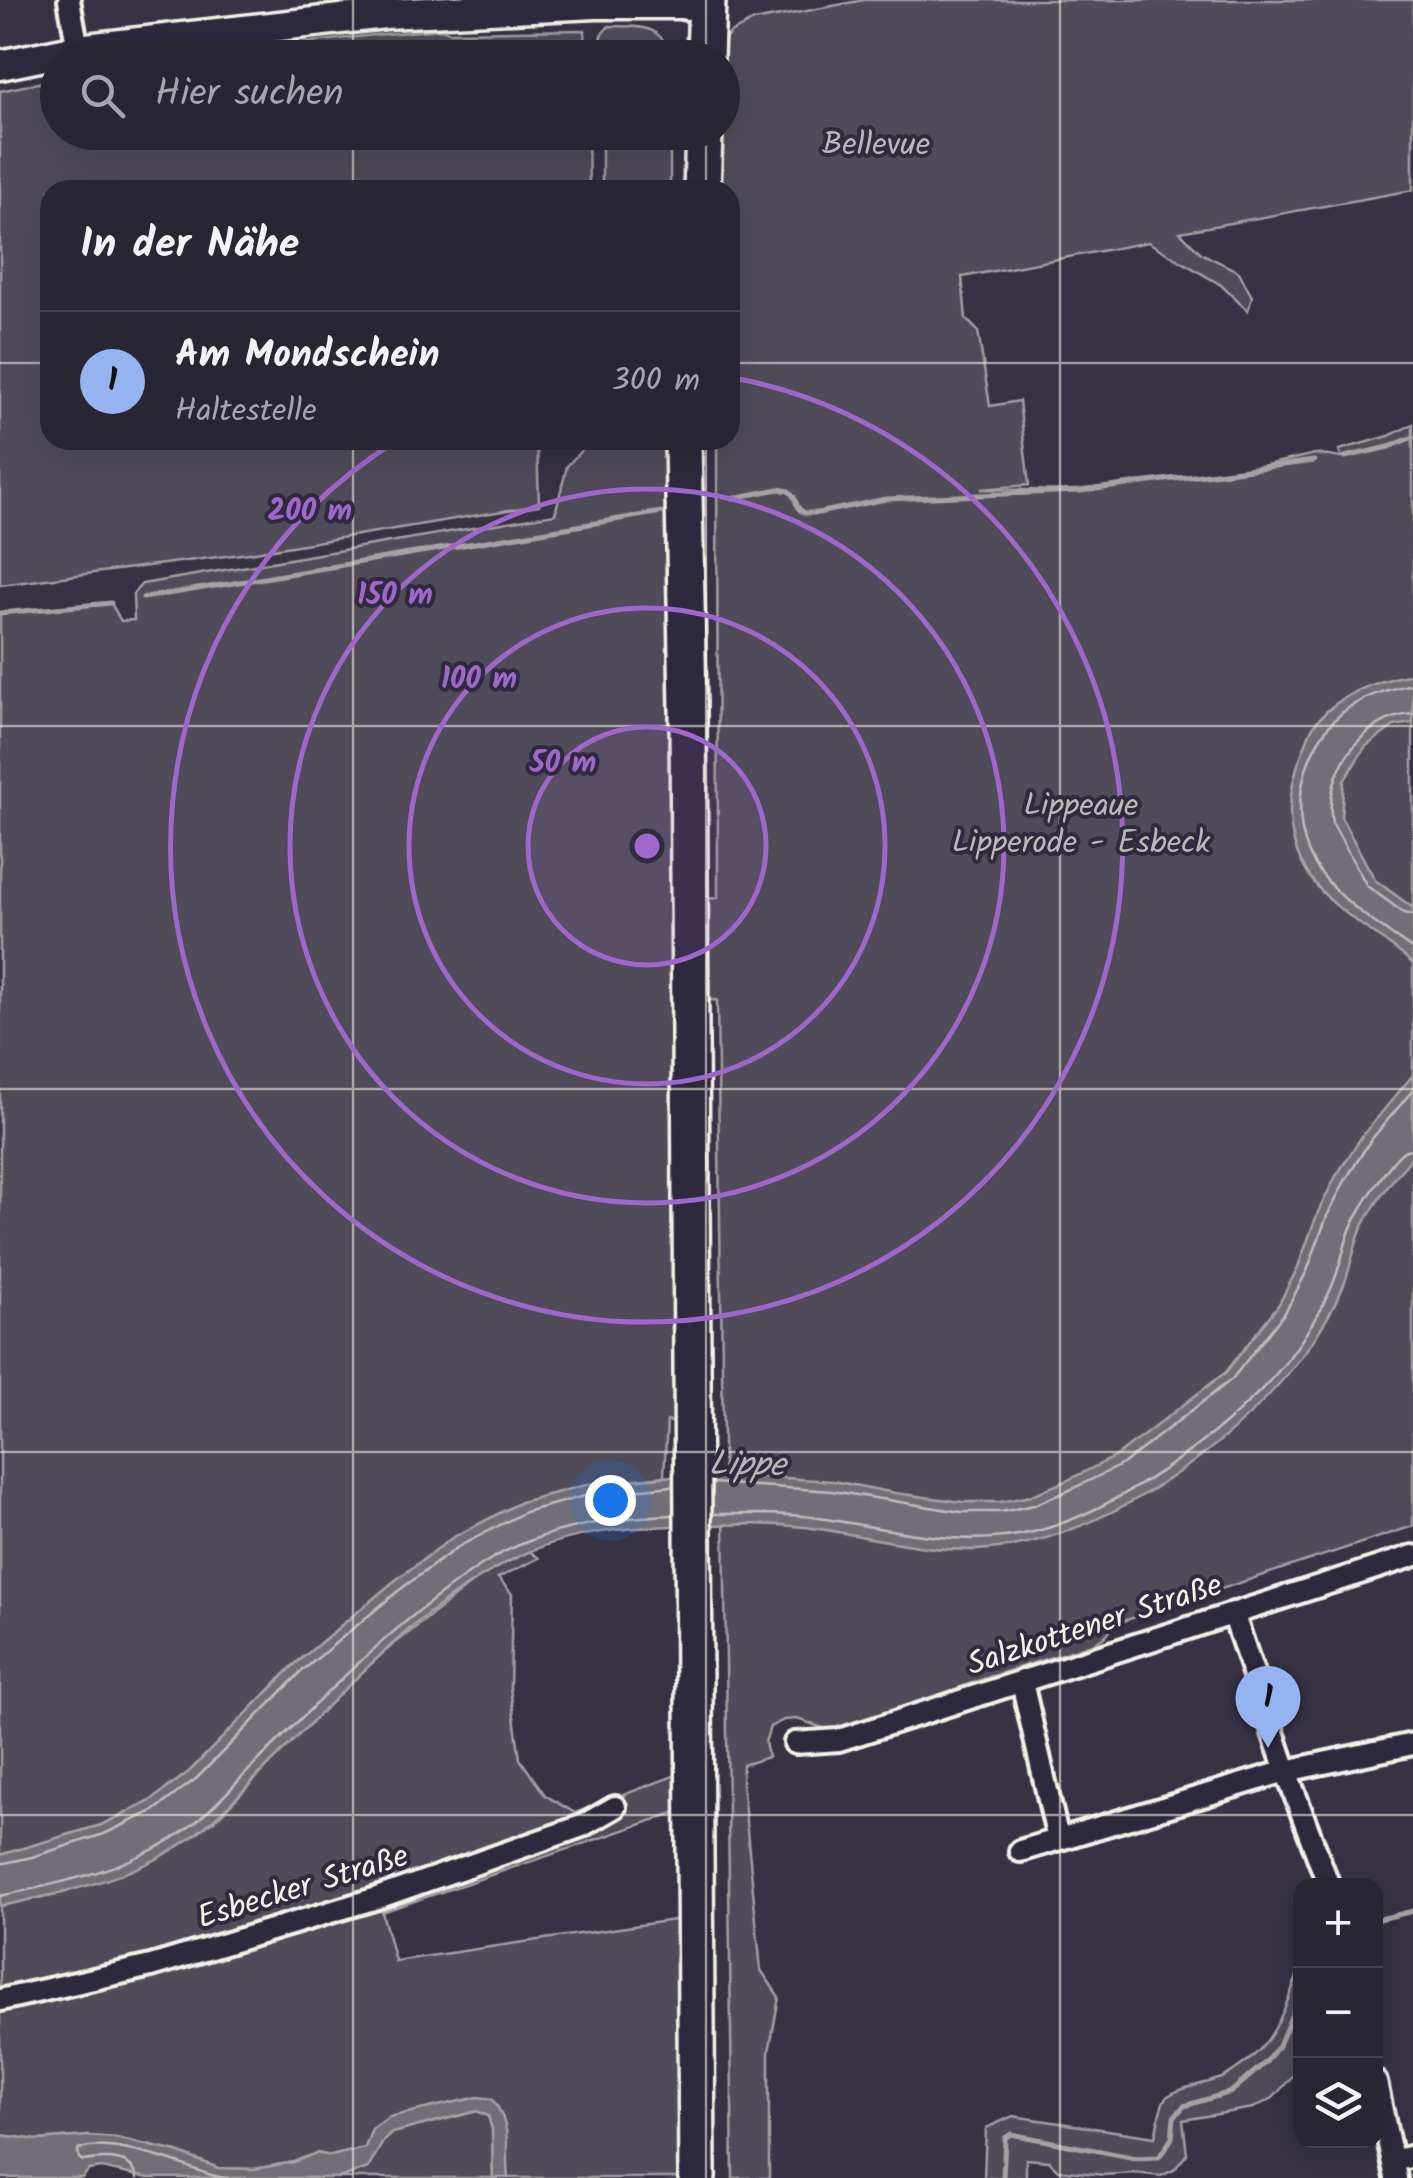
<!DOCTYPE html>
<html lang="de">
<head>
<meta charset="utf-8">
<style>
	body { margin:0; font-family:Kalam,sans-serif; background:#35323f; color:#f1f3f6 }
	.controls { position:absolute; right:30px; bottom:30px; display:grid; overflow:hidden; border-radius:20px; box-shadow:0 10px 40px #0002 }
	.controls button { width:90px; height:90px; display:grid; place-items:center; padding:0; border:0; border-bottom:2px solid #45434e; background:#292633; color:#f1f3f6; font:50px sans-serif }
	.you { position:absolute; left:610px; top:1500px; width:35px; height:35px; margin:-25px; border:8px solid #fff; border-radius:50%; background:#1a73e8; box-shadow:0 0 0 15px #1a73e833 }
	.badge { display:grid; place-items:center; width:65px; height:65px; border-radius:50%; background:#95b2f1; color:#111; font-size:32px; font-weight:700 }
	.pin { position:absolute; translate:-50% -82px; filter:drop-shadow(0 2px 5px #0008) }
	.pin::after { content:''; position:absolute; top:52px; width:35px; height:30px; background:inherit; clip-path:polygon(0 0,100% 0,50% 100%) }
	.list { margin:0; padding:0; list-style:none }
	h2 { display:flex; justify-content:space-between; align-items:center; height:130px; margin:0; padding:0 40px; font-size:42px }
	h2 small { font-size:32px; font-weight:400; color:#a5a5ac }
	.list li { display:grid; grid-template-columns:65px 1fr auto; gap:30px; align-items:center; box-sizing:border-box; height:140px; padding:0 40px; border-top:2px solid #45434e }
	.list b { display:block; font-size:38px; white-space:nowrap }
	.list p { margin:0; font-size:32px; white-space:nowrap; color:#a5a5ac }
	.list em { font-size:32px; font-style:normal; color:#a5a5ac }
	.icon { flex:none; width:55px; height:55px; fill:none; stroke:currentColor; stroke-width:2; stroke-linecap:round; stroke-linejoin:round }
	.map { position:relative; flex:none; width:1413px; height:2178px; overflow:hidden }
	.search { position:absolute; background:#292633; box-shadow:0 10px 40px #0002; left:40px; top:40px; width:700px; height:110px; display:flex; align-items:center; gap:25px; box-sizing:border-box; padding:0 35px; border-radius:55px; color:#a5a5ac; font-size:38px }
	.panel { position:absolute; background:#292633; box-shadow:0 10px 40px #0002; left:40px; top:180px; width:700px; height:270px; border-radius:30px }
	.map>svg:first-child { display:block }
	.green { fill:#504b59; stroke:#a29ea0; stroke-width:2.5 }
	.water { fill:#726e77; stroke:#a6a2a4; stroke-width:2.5 }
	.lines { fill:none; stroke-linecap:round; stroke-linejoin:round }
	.shore { stroke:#c0bdbb; stroke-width:2.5 }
	.stream { stroke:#a6a2a4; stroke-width:5 }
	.street-casing { stroke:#f4f1e8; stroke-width:28 }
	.secondary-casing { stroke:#f4f1e8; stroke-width:35 }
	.primary-casing { stroke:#f4f1e8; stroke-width:38 }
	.highway-casing { stroke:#f4f1e8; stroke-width:42 }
	.street { stroke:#2f2a3d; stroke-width:20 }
	.secondary { stroke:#2f2a3d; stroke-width:28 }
	.primary { stroke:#2f2a3d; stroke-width:30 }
	.highway { stroke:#2f2a3d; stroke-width:35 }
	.grid { fill:none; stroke:#f4f1e8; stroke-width:2.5; stroke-opacity:0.55 }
	.ring { fill:none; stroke:#9f67cb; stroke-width:5 }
	.labels { text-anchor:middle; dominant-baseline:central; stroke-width:8; stroke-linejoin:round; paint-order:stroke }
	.park-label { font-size:32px; fill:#bbb7b6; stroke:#2f2a3d }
	.street-label { font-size:32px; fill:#f4f1e8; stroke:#2f2a3d }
	.water-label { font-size:35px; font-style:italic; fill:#bab6b5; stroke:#2f2a3d }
	.centre { fill:#9f67cb; stroke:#2f2a3d; stroke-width:5 }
	.ring-label { font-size:30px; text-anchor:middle; font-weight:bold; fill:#9f67cb; stroke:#2f2a3d; stroke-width:8; stroke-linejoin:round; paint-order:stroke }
</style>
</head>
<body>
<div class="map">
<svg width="1413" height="2178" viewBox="0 0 1413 2178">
	<rect width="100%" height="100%" fill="#373244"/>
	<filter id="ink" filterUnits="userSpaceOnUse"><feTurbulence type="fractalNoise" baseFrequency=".01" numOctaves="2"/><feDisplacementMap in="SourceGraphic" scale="20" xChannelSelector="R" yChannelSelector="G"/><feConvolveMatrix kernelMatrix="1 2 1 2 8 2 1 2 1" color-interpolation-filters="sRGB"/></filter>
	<g filter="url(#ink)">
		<g class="green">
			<polygon points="864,0 1413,0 1413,190 1180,232 1201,253 1239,272 1252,297 1248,311 1221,285 1148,242 962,277 966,319 978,331 990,406 1019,401 1029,485 981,489 1071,491 1266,465 1315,454 1342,458 1339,450 1389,436 1413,424 1413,1526 1117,1623 1103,1638 1092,1644 980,1680 923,1701 922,1704 835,1732 797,1719 784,1720 770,1727 765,1742 768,1757 743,1765 742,1781 761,1970 779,1997 769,2052 769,2178 733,2178 717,1000 681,1001 684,1425 667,1421 664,1476 590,1484 521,1502 452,1538 392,1583 294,1665 190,1771 149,1802 101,1825 0,1855 0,613 111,603 121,621 134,620 133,594 142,584 555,514 567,466 591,440 672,440 680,900 718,898 717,440 730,440 730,190 717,190 718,133 722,132 722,58 718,50 730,33 754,21"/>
			<path d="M609,26C640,27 661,23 671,57H601V35Z"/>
			<polygon points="441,29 450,32 585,30 586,57 183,57 374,35"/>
			<polygon points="57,79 58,132 588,133 589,190 50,190 50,440 537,440 539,505 249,553 0,585 0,91"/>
			<rect x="602" y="133" width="68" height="57"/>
			<polygon points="529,1551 539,1558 498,1578 512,1594 510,1688 520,1759 545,1795 575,1813 679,1774 680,1811 382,1912 395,1961 681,1919 687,2178 508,2178 492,2099 372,2129 365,2148 331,2156 316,2153 294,2162 254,2169 218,2168 177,2152 116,2138 88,2136 38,2140 0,2135 0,1906 63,1893 128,1871 214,1821 344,1689 383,1653 483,1574"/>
			<path d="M1300,1970V2071L1296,2072L1273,2098L1253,2108L1183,2120L1187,2154L1174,2170L1161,2176L1135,2173L1104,2175L1058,2170L1049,2161L1026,2159V2178H984L986,2128L1013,2116L1155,2137C1158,2125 1159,2108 1165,2099C1173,2088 1209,2084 1224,2077C1232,2073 1242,2065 1250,2059C1278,2036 1286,2002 1300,1970Z"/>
			<polygon points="477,2111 488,2116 492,2128 493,2178 338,2178 368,2168 384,2140 392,2133"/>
		</g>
		<g class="water">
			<path d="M1413,674V723L1394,726L1365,747L1344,781L1341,817L1375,880L1413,908V964C1380,933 1333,913 1308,874C1283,834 1287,789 1304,748C1307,742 1309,733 1313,727C1335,695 1377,680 1413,674Z"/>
			<path d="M1413,1075C1413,1089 1413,1146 1412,1156C1409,1163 1400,1171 1395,1177C1382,1194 1370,1211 1361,1230C1354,1247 1351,1265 1345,1282C1341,1293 1335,1304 1329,1315C1268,1424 1116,1538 990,1549C935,1554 873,1537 819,1529C783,1523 747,1524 710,1525C649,1526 581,1528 524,1554C423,1600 344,1691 267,1767C238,1795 213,1824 179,1846C129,1879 59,1894 0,1906V1855L101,1825L149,1802L190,1771L294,1665L392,1583L452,1538L521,1502L590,1484L704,1473L833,1481L895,1493L963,1502H1000L1030,1496L1068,1480L1118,1455L1226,1372L1279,1304L1298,1267L1318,1212L1336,1176L1362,1136Z"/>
			<path d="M478,2097L492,2099C514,2127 504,2147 508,2178H493L492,2129L488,2116L477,2111L392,2133L384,2140L368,2168L338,2178H148L101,2168L89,2170L82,2178H0V2135L38,2140L88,2136L116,2138L177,2152L218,2168L254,2169L294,2162L316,2153L331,2156L365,2148L372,2129L389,2117Z"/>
		</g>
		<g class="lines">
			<g class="shore">
				<path d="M1413,684C1388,689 1363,696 1343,712C1300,747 1284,825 1320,872C1344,904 1381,927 1413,950"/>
				<path d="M1413,714C1362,717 1323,774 1332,823L1367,886L1404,913L1413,915"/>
				<polyline points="713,1483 832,1491 961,1512 1001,1512 1034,1505 1072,1489 1123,1464 1232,1379 1286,1311 1307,1271 1327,1216 1345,1181 1370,1141 1413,1090"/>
				<path d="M713,1514C748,1514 784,1513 819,1518C900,1530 976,1554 1057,1525C1126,1501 1207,1444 1258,1393C1287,1365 1310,1330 1328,1295C1339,1274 1342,1252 1350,1230C1356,1215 1392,1156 1406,1150C1408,1149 1411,1150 1413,1149"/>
				<polyline points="0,1864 32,1857 104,1834 155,1810 197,1778 301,1672 398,1591 458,1547 525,1512 592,1494 673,1486"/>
				<path d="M0,1896C58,1884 121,1870 172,1839C209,1816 236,1782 267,1752C323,1697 377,1641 441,1594C467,1574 493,1555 524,1543C570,1524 624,1517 673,1515"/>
				<path d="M137,2178C133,2155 101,2158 83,2161L79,2158L78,2150C100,2140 150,2154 174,2162C192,2167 208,2177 228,2178"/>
			</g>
			<g class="stream">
				<polyline points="1345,457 1389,447 1413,437"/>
				<polyline points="733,498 779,489 789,491 794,497 798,508 804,513 818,513 886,499 1080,491 1314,461"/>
				<polyline points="143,598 662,512"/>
				<polyline points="0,613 111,603"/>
				<polyline points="1376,1920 1413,1911"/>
				<polyline points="1003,2178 1005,2138 1011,2134 1136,2158 1159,2157 1172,2138 1174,2117 1184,2106 1231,2092 1266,2062 1279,2045 1300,1996"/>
			</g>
			<g class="street-casing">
				<g id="street">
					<polyline points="69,0 78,49"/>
					<polyline points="1233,1613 1286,1771 1329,1886"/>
					<polyline points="1022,1682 1058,1839"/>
					<polyline points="795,1743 839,1740 1413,1556"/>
					<polyline points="1020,1851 1286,1771 1413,1744"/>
					<polyline points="0,2000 151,1966 377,1898 582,1826 615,1807"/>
					<polyline points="1376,2082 1396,2178"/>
					<polyline points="1393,2161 1413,2156"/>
				</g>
			</g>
			<g class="secondary-casing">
				<polyline id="secondary" points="0,65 78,49 385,14 596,4 686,4 703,0"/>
			</g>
			<g class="primary-casing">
				<polyline id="primary" points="686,4 686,0"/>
			</g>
			<g class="highway-casing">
				<g id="highway">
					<polyline points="705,58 707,0"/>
					<polyline points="702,190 704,132"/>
					<polyline points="683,440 688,709 697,2178"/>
				</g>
			</g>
			<use href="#street" class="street"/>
			<use href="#secondary" class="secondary"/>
			<use href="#primary" class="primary"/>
			<use href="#highway" class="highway"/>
		</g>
	</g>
	<path class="grid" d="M353,0V58M706,0V58M1060,0V2178M353,132V190M706,132V190M0,363H50M730,363H1413M353,440V2178M706,440V2178M0,726H1413M0,1089H1413M0,1452H1413M0,1815H1413"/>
	<circle cx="647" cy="846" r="119" fill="#9f67cb" fill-opacity=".12"/>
	<g class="ring">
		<circle cx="647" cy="846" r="119"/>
		<circle cx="647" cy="846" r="238"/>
		<circle cx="647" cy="846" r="357"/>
		<path d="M734 378A476 476 0 1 1 398 440"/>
	</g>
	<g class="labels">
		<g class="park-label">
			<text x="876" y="145">Bellevue</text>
			<text x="1081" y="806">Lippeaue<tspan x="1081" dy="37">Lipperode - Esbeck</tspan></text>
		</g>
		<g class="street-label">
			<text transform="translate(1095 1626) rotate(-18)">Salzkottener Straße</text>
			<text transform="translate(303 1888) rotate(-17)">Esbecker Straße</text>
		</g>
		<g class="water-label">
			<text transform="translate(747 1466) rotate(1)">Lippe</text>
		</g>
	</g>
	<circle cx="647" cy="846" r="15" class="centre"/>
	<g class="ring-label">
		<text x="310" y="520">200 m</text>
		<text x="395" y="604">150 m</text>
		<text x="479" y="688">100 m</text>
		<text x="563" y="772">50 m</text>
	</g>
</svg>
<div class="controls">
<button>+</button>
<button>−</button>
<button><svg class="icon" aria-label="layers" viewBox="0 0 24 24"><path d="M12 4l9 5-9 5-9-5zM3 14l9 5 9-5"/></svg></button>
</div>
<div class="you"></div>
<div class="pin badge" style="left:1268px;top:1748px">1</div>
<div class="search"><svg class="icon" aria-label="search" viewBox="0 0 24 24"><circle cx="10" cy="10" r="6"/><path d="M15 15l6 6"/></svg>Hier suchen</div>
<section class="panel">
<h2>In der Nähe<small></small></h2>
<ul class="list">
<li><span class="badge">1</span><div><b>Am Mondschein</b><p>Haltestelle</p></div><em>300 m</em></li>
</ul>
</section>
</div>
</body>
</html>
